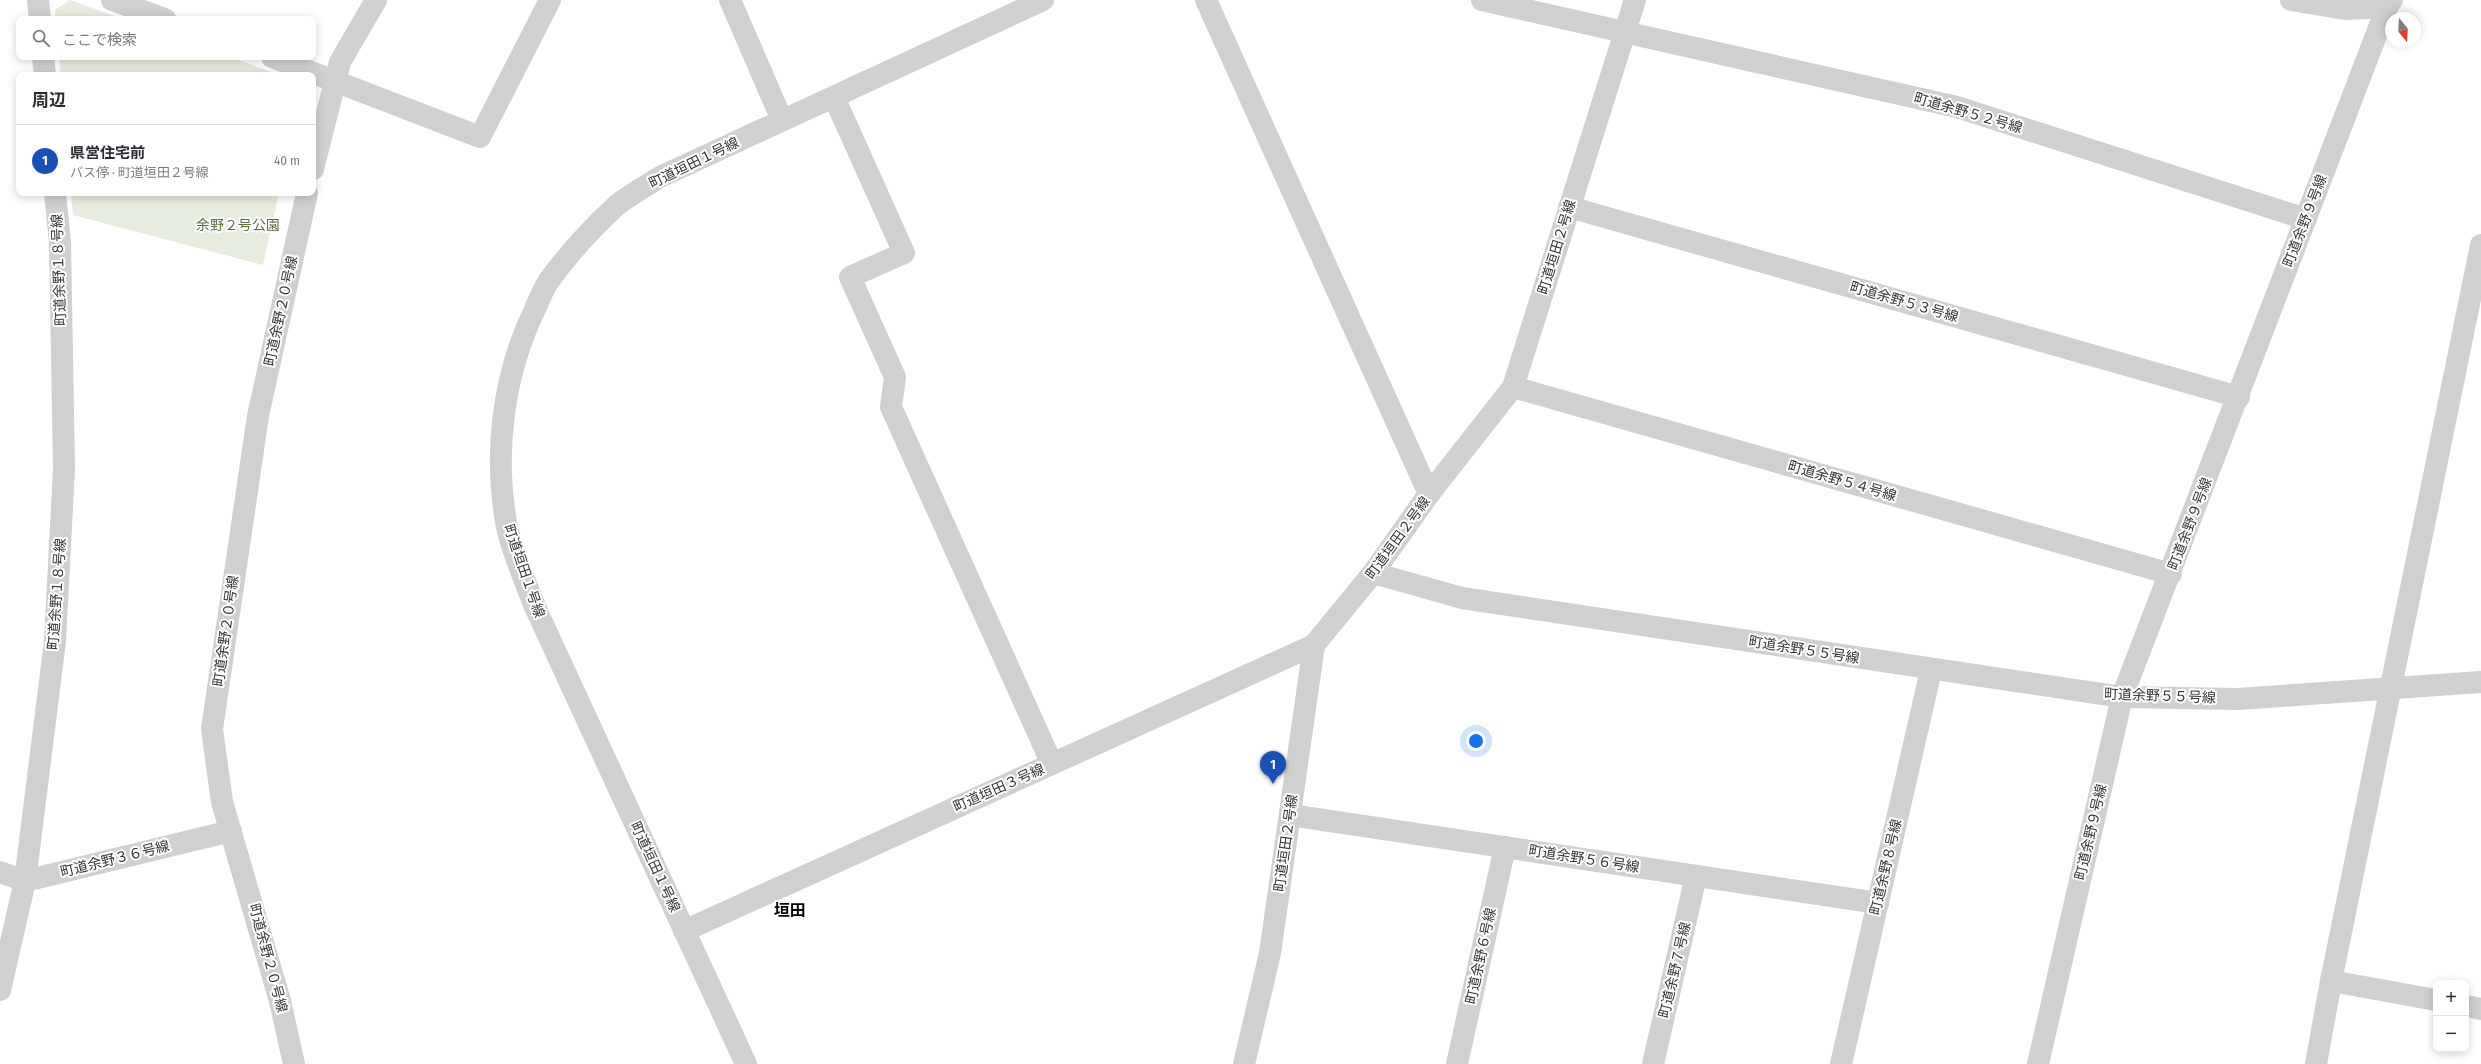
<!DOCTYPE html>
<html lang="ja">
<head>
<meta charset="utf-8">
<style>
	body { margin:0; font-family:"Fira Sans Condensed","Noto Sans JP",sans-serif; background:#f2f2f3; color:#2b2b33 }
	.controls { position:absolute; right:12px; bottom:12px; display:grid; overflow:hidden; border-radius:8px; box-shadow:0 2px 10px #0003 }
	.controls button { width:36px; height:36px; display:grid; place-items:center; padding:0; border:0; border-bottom:1px solid #e1e1e2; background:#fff; color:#2b2b33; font:20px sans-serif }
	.compass { position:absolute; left:2385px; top:12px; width:36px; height:36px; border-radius:50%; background:#fff; box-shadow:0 2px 10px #0003; rotate:162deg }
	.you { position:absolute; left:1476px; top:741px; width:14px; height:14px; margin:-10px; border:3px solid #fff; border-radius:50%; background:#1a73e8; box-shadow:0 0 0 6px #1a73e833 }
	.badge { display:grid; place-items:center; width:26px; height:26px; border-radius:50%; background:#ea580c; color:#fff; font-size:13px; font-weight:700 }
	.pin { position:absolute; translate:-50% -33px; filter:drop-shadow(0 1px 2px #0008) }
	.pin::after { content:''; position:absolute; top:21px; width:14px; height:12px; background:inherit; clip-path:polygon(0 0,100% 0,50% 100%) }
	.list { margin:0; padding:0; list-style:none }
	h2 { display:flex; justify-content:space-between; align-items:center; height:52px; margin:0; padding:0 16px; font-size:17px }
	h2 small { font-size:13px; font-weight:400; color:#7c7c81 }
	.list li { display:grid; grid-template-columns:26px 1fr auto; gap:12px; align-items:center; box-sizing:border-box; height:72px; padding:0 16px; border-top:1px solid #e1e1e2 }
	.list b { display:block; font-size:15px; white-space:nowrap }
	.list p { margin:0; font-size:13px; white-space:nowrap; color:#7c7c81 }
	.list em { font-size:13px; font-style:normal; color:#7c7c81 }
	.icon { flex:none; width:22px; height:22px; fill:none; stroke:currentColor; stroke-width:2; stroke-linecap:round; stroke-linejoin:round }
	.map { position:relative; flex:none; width:2481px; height:1064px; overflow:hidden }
	.search { position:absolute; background:#fff; box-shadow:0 2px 10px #0003; left:16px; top:16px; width:300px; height:44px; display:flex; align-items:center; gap:10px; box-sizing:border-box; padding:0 14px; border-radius:8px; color:#7c7c81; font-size:15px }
	.panel { position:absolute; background:#fff; box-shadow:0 2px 10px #0003; left:16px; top:72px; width:300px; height:124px; border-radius:8px }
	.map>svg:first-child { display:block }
	.green { fill:#e6ecdf }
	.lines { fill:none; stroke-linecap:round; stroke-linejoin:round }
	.minor { stroke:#d0d0d0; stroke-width:22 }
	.labels { text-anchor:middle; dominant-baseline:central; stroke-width:4; stroke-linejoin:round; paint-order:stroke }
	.street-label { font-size:14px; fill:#333; stroke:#fff }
	.park-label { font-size:14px; fill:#56703f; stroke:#fff }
	.quarter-label { font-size:16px; font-weight:bold; fill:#000; stroke:#fff }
</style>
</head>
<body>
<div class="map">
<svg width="2481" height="1064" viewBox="0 0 2481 1064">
	<rect width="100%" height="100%" fill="#fff"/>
	<g class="green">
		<polygon points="70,0 123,19 56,19 55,10"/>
		<polygon points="59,57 230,57 280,75 61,75"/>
		<polygon points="71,193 279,193 263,265 73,215"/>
	</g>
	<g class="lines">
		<g class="minor">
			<polyline points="38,0 40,19"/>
			<polyline points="112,0 165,19"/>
			<polyline points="730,0 782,120"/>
			<polyline points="1206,0 1429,494"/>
			<polyline points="1482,0 1957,107 2306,219"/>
			<polyline points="2291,0 2345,9 2387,7"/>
			<polyline points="43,57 45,75"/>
			<polyline points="272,57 480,137 550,0"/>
			<polyline points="834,97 904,253 850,277 895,377 891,407 1052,764"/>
			<polyline points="313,169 340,62 376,0"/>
			<polyline points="1569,207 2239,397"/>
			<polyline points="1513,387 2171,574"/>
			<polyline points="1373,573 1462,598 2122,697 2238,699 2481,682"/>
			<polyline points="1290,815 1878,903"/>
			<polyline points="0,872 25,881 231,831"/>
			<polyline points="684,931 1314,645"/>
			<polyline points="2331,981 2436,1000"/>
			<polyline points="0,990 25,881 55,641 64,469 60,242 55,193"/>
			<polyline points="2466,1006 2481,1009"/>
			<polyline points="294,1064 280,1001 222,802 212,729 258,416 307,193"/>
			<path d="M746,1064L535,607C525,581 513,554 507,527C493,455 503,375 535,309C539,300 543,290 548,282C568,254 592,228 617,205C630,195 646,186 660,177L1043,0"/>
			<polyline points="1244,1064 1270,953 1314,645 1373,573 1429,494 1513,387 1635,0"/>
			<polyline points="1457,1064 1505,847"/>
			<polyline points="1653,1064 1696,876"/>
			<polyline points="1841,1064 1931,670"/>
			<polyline points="2038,1064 2122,697 2387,7 2392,0"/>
			<polyline points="2316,1064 2331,981 2481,245"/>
		</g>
	</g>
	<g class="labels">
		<g class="street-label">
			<text transform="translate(1968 113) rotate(16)">町道余野５２号線</text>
			<text transform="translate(694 163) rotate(-26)">町道垣田１号線</text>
			<text transform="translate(2305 221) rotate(-69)">町道余野９号線</text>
			<text transform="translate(1557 247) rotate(-73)">町道垣田２号線</text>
			<text transform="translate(59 270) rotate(-92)">町道余野１８号線</text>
			<text transform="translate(1904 302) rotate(16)">町道余野５３号線</text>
			<text transform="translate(281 311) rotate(-78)">町道余野２０号線</text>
			<text transform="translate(1842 481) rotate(16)">町道余野５４号線</text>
			<text transform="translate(2190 524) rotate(-69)">町道余野９号線</text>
			<text transform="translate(1398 538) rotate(-54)">町道垣田２号線</text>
			<text transform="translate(524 571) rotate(71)">町道垣田１号線</text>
			<text transform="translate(57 594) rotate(-86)">町道余野１８号線</text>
			<text transform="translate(226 631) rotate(-82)">町道余野２０号線</text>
			<text transform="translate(1804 650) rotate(9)">町道余野５５号線</text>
			<text transform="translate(2160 696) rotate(2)">町道余野５５号線</text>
			<text transform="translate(999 788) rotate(-24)">町道垣田３号線</text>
			<text transform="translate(2091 832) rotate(-77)">町道余野９号線</text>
			<text transform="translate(1286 843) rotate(-82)">町道垣田２号線</text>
			<text transform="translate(115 859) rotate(-14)">町道余野３６号線</text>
			<text transform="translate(1584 859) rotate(9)">町道余野５６号線</text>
			<text transform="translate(655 867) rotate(65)">町道垣田１号線</text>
			<text transform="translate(1886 867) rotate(-77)">町道余野８号線</text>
			<text transform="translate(1481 956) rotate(-78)">町道余野６号線</text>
			<text transform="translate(268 958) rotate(75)">町道余野２０号線</text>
			<text transform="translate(1675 970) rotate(-77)">町道余野７号線</text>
		</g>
		<g class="park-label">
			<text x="238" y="225">余野２号公園</text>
		</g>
		<g class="quarter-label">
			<text x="790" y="910">垣田</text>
		</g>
	</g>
</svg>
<div class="controls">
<button>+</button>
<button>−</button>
</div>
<svg class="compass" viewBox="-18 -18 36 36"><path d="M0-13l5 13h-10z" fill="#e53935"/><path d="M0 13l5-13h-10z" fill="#7c7c81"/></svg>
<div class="you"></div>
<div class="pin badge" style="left:1273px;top:784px;background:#1a4fb4">1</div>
<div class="search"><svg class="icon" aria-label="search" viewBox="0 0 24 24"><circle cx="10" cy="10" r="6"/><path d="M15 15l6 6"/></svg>ここで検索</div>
<section class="panel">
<h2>周辺<small></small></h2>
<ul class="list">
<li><span class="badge" style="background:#1a4fb4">1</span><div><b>県営住宅前</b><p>バス停 · 町道垣田２号線</p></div><em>40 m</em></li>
</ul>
</section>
</div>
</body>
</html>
